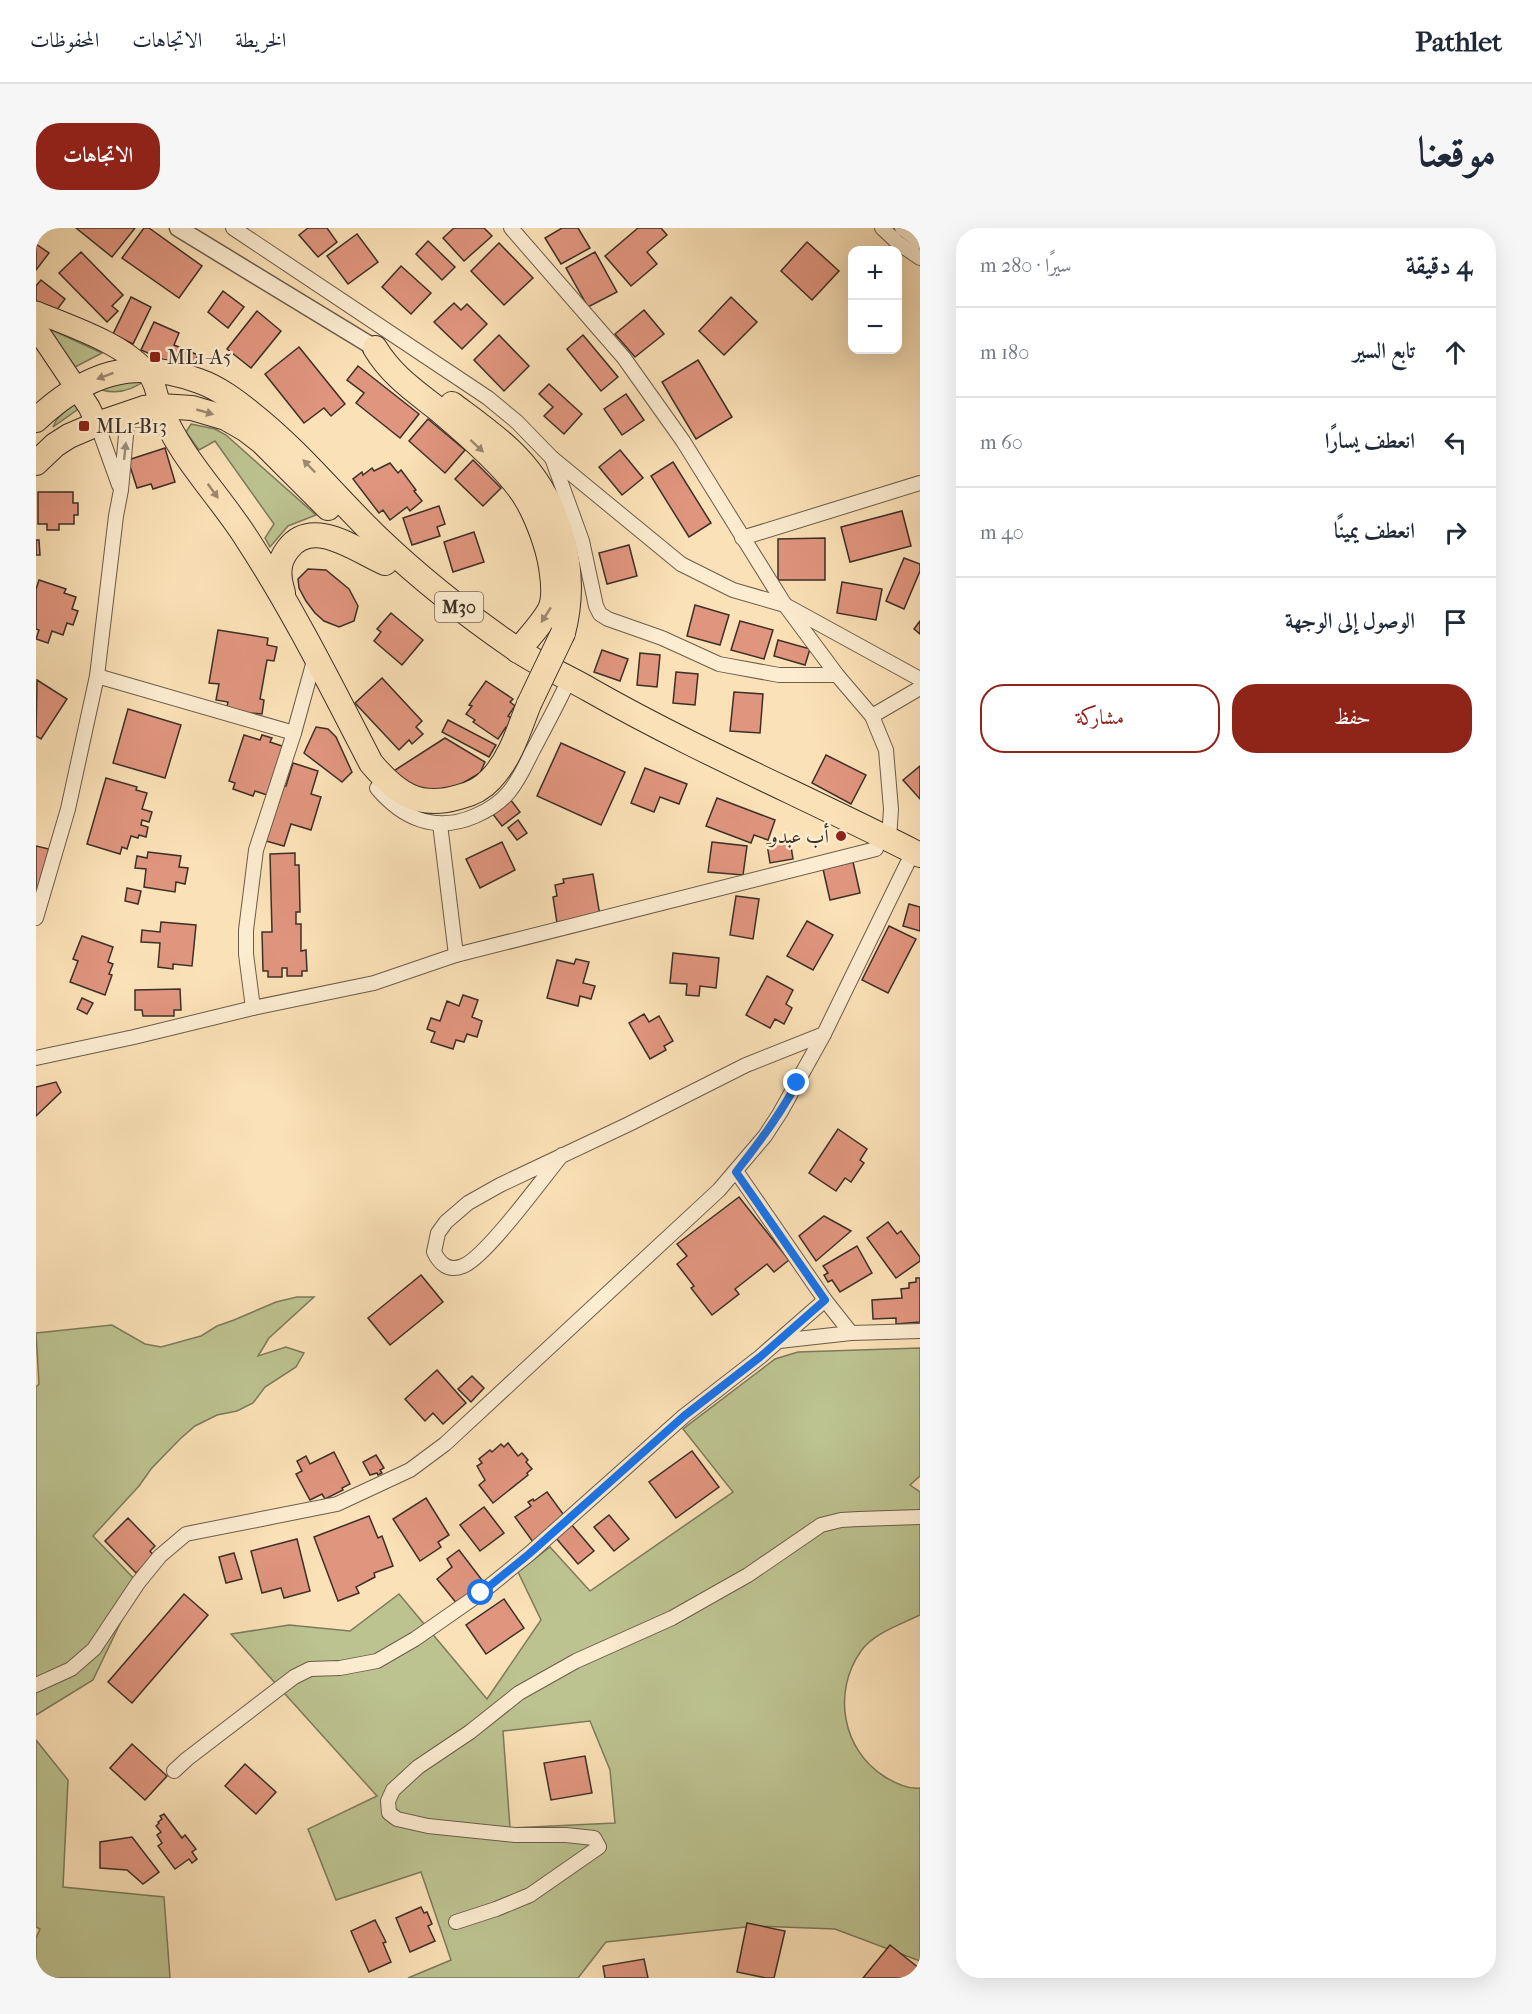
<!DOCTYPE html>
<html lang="ar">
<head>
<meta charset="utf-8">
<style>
	body { margin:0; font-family:"IM FELL French Canon",Amiri,serif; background:#f6f6f7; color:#1f2937; direction:rtl }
	.controls { position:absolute; right:18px; top:18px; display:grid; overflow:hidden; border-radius:12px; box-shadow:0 6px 24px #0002 }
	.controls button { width:54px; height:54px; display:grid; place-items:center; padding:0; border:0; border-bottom:2px solid #e0e1e3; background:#fff; color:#1f2937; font:30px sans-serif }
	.stop { position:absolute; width:18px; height:18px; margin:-14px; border:4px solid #1a73e8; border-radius:50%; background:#fff }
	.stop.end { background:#1a73e8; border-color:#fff; box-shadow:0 2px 6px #0008 }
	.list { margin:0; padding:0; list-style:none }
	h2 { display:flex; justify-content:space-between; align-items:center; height:78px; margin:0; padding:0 24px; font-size:26px }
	h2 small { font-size:20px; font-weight:400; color:#747a83 }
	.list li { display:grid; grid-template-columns:39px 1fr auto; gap:18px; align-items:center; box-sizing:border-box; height:90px; padding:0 24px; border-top:2px solid #e0e1e3 }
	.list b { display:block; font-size:22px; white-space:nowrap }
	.list em { font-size:20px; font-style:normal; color:#747a83 }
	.actions { display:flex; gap:12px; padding:18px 24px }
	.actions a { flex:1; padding:14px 0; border:2px solid #8f2418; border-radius:24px; text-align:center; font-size:21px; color:#8f2418 }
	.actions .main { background:#8f2418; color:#fff }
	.icon { flex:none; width:33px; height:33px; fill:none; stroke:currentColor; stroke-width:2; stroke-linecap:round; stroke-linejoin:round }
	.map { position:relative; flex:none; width:884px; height:1750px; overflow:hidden; direction:ltr; border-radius:24px }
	header { display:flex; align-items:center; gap:36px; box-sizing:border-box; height:84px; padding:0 30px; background:#fff; border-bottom:2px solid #e0e1e3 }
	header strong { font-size:28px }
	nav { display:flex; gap:33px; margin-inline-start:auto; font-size:21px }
	.intro { display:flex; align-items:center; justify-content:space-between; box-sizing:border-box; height:144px; padding:0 36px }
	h1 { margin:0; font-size:42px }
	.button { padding:15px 27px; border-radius:24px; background:#8f2418; color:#fff; font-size:21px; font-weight:700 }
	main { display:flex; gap:36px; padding:0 36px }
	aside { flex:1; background:#fff; border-radius:24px; box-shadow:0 6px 24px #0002 }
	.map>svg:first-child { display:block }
	.green { fill:#bcc390; stroke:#7c7a5c; stroke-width:1.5; fill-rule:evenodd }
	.building { fill:#e0957e; stroke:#3c3027; stroke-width:1.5 }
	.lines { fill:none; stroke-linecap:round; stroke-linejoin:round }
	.minor-casing { stroke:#6c5c4b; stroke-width:16 }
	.tertiary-casing { stroke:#6c5c4b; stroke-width:19 }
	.primary-casing { stroke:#3c3027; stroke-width:23 }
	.motorway-casing { stroke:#3c3027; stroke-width:26 }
	.minor { stroke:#fcecd0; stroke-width:14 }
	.tertiary { stroke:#fcecd0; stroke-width:16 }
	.primary { stroke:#fbe1b7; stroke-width:21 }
	.motorway { stroke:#fbe1b7; stroke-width:24 }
	.motorway-bridge-casing { stroke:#3c3027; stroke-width:26; stroke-linecap:butt }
	.motorway-bridge { stroke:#fbe1b7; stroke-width:24 }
	.oneway { fill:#9c886f }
	.oneway2 { fill:#9c8e7c }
	.route { stroke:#1a73e8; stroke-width:8 }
	.poi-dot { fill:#8f2418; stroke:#fcecd0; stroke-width:2 }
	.labels { text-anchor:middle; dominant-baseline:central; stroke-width:5; stroke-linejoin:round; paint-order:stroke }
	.shield { fill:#fcecd0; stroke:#76685a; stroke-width:1.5 }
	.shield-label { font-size:18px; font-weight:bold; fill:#3c3027 }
	.poi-label { font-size:20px; fill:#3c3027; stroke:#fcecd0; text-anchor:start }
</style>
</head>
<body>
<header>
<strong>Pathlet</strong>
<nav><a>الخريطة</a><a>الاتجاهات</a><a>المحفوظات</a></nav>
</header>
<div class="intro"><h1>موقعنا</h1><a class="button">الاتجاهات</a></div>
<main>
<aside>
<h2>4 دقيقة<small>سيرًا · 280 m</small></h2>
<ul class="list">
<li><svg class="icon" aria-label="ahead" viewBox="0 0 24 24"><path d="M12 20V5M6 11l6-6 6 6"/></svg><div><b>تابع السير</b></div><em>180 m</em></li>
<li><svg class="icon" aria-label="left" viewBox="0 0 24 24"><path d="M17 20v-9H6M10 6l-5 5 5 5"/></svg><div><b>انعطف يسارًا</b></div><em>60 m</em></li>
<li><svg class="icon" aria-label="right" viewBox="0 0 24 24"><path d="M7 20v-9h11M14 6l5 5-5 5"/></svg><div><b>انعطف يمينًا</b></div><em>40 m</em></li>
<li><svg class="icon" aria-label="arrive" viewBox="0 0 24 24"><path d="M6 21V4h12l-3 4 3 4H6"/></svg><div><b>الوصول إلى الوجهة</b></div></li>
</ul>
<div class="actions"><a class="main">حفظ</a><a>مشاركة</a></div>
</aside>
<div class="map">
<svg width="884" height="1750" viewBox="0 0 884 1750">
	<rect width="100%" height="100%" fill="#fbe1b7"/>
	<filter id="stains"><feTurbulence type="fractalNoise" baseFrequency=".00333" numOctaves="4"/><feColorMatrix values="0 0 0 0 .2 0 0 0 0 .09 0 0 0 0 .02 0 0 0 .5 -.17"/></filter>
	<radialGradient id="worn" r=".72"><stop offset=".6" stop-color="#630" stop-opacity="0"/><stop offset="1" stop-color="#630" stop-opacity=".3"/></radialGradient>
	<g class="green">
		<polygon points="7,98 66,125 39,139"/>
		<path d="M111,151C97,162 83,167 66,162L70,158Z"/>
		<polygon points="40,173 45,179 17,199 21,191"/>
		<polygon points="155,196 179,201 190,207 280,287 252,298 234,319 229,310 238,296 179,213 163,222 150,204"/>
		<polygon points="261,1069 278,1069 233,1110 222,1128 250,1119 268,1125 260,1139 229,1159 217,1175 201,1183 181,1187 159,1198 144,1211 115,1241 103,1258 57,1308 103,1356 57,1452 0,1487 0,1159 3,1156 0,1105 76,1097 109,1116 125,1119 165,1108 181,1098 198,1092 240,1074"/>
		<path d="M884,1120V1248L874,1257L884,1264V1387C864,1397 838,1405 825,1423C796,1464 806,1522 849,1549C859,1555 872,1562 884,1560V1733L799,1701L719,1698L570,1714L542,1750H372L415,1732L385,1644L300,1672L272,1601L341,1568L195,1406L253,1397L314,1403L363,1366L451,1471L505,1392L482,1344L514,1319L554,1363L697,1264L647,1201L739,1131L762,1124ZM554,1493L574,1542L579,1595L474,1600L467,1503Z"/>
		<polygon points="0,1512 32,1552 27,1659 128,1669 134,1750 0,1750 0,1710 4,1701 0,1699"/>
	</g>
	<g class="building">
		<polygon points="40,0 99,0 76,29"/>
		<polygon points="108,0 113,0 166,38 143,70 86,30"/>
		<polygon points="272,0 291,0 301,14 282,29 263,7"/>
		<polygon points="418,0 448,0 456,8 428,33 407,10"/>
		<polygon points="526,0 542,0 554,20 525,36 509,10"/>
		<polygon points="602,0 625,0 631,7 611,24 621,36 595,58 569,28"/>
		<polygon points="321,6 342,34 312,56 291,28"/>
		<polygon points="392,13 419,39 406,52 380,26"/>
		<polygon points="771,14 803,43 776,72 745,43"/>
		<polygon points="463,15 497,50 468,77 435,43"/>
		<polygon points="0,16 13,25 0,42"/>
		<polygon points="45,24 87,67 76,78 82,83 71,94 23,45"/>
		<polygon points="559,24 581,64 552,79 530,40"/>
		<polygon points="365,38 395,65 375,86 346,59"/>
		<polygon points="5,52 29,71 18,86 0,73 0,58"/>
		<polygon points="187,63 208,79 192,100 172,84"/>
		<polygon points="95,69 115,79 97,116 77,106"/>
		<polygon points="695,69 721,94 688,127 663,103"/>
		<polygon points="418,75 425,82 431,76 451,96 426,121 398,94"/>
		<polygon points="608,82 628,106 599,129 579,106"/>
		<polygon points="221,83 245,103 215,140 191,121"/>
		<polygon points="118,94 143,105 138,117 162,127 154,144 105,122"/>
		<polygon points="463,107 493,138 468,163 438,132"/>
		<polygon points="547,107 582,149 565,163 531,121"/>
		<polygon points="263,119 309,176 295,188 288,180 268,195 229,146"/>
		<polygon points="662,132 696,189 660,211 626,154"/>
		<polygon points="322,138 383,186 364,210 320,175 328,165 311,152"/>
		<polygon points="513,156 546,186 528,206 508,188 517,179 503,166"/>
		<polygon points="590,166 608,192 586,207 568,181"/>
		<polygon points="392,191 429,222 409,245 373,213"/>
		<polygon points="129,220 139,254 117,261 115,256 101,260 92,232"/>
		<polygon points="584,222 607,250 586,267 563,239"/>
		<polygon points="437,232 465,260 447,278 419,251"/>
		<polygon points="637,234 675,295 653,309 615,248"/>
		<polygon points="354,235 362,245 365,242 380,262 378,263 386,273 374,283 371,279 354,292 347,282 343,285 317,251 326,244 327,247 336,240 338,243"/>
		<polygon points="2,264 37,264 37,275 42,275 42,287 38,287 38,296 23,296 23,302 11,302 11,296 2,296"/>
		<polygon points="403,278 409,296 401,299 404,308 376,317 367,290"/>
		<polygon points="866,283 875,318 814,334 805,299"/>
		<polygon points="438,304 448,334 417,344 408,314"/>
		<polygon points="789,310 789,352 742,352 742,311"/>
		<polygon points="0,312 3,312 4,327 0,327"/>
		<polygon points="593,317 601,348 571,356 563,325"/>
		<polygon points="868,330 884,336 884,343 868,381 850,373"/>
		<polygon points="272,341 290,342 313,361 322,378 318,393 303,399 288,393 279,385 270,373 263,360 262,351"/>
		<polygon points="3,352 30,361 28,365 40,369 36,381 42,383 37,397 31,395 27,407 16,403 12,415 0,411 3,402 0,401 0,361"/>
		<polygon points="806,354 846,361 840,392 801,385"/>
		<polygon points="659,377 693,387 684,417 651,408"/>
		<polygon points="355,385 387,412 366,437 338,413 345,404 341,401"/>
		<polygon points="704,393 737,402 728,431 695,422"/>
		<polygon points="884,393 884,406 878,401"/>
		<polygon points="182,402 232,410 231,417 241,419 238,433 231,432 224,471 228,472 226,486 216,485 216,487 190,483 192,474 180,472 183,456 173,455"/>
		<polygon points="742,412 774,421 769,437 738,428"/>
		<polygon points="566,422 592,431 584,453 558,444"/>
		<polygon points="604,425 624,427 621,459 601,457"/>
		<polygon points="640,444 662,446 659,477 637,475"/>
		<polygon points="346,450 386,493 380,499 387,506 376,516 373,512 363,522 319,475"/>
		<polygon points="1,452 31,471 5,511 0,508"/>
		<polygon points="450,453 477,471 474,474 479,478 472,488 480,493 474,501 470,499 462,511 437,494 439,492 430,486 436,478 433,477"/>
		<polygon points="698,464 727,466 724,505 694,503"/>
		<polygon points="92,481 145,497 129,550 77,535"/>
		<polygon points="412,492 460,517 453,529 406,504"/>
		<polygon points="280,499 292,501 300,509 316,544 306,554 268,525"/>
		<polygon points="208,507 224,512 226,507 236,510 234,514 249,519 234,568 219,563 217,568 197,561 199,555 193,553"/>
		<polygon points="409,510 449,534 444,545 408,566 382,561 356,544"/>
		<polygon points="525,515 589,544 565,597 501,568"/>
		<polygon points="790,527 830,547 815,576 776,555"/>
		<polygon points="257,535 282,543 275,566 285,569 275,602 255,596 248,618 230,613 248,558 250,558"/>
		<polygon points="884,538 884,571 867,552"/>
		<polygon points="609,540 651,556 643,576 624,569 618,584 595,575"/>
		<polygon points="70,550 101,559 100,562 111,565 106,581 116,584 113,594 106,592 105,597 112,599 110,609 103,607 102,610 95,608 91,621 86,619 84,626 51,616"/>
		<polygon points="681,570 739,592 732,612 718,607 715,615 670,598"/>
		<polygon points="474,571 484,584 466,598 456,585"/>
		<polygon points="482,592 491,605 481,612 472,600"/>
		<polygon points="754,612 757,631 734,635 731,616"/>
		<polygon points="466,614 479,642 444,660 430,631"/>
		<polygon points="676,614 711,618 707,647 672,644"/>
		<polygon points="0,618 13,621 3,665 0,664"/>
		<polygon points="112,624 145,628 143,639 152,640 149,656 140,654 139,664 108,659 110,641 99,640 101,628 111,630"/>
		<polygon points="259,625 259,637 263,637 264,684 260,684 260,696 265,696 265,723 270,722 271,743 266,743 266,748 251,748 251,740 246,740 246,749 232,749 232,743 227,743 226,704 236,704 234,626"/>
		<polygon points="817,634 824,665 794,672 787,641"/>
		<polygon points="557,646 564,688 521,695 517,669 521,668 519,657 528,655 527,651"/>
		<polygon points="91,660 105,663 102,676 89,673"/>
		<polygon points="700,668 723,671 717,711 694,707"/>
		<polygon points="873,676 884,679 884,703 867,698"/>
		<polygon points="771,693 797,707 777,742 751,728"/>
		<polygon points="125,694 160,697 156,738 137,736 137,741 122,739 124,715 105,714 106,702 124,704"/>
		<polygon points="853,698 880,711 852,765 826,752"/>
		<polygon points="46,708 77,719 72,734 77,736 73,746 76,747 69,767 34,754 42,733 37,731"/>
		<polygon points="637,725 683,730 680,760 664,758 663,768 650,767 651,756 634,755"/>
		<polygon points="540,731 553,734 547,755 559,758 555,771 544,768 542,778 511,770 521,732 538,736"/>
		<polygon points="731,748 757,762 750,776 756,780 748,796 739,791 734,800 710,787"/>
		<polygon points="144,761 145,782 138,782 138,788 107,788 106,782 99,782 99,762"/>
		<polygon points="427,767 442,772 436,789 446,793 441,809 431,806 428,814 420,812 417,821 395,814 399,804 391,801 395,790 404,793 411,773 423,778"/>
		<polygon points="46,770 57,775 51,786 41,781"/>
		<polygon points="608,786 613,794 623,788 637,813 628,818 630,822 614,831 593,795"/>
		<polygon points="20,854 25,864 0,888 0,859"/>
		<polygon points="802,901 831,921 824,932 828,935 815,954 809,950 800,963 773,945"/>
		<polygon points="703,969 753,1032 738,1044 731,1036 699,1061 703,1066 676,1087 655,1060 658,1058 641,1036 651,1028 641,1016"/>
		<polygon points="788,988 815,1003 780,1033 763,1008"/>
		<polygon points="852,994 861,1006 865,1003 884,1029 884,1033 860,1050 831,1010"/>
		<polygon points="821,1018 836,1045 804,1064 796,1052 792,1054 788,1047 792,1045 787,1038"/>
		<polygon points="385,1047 407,1074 354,1117 332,1090"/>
		<polygon points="880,1050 884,1050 884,1094 860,1096 860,1090 837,1091 836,1072 866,1070 865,1061 873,1060 873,1055 880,1054"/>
		<polygon points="401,1142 430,1175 407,1196 397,1185 389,1193 369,1171"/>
		<polygon points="436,1148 448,1160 435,1174 422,1161"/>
		<polygon points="472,1215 482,1228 486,1225 492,1232 490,1234 496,1241 491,1245 492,1247 457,1275 443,1257 449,1252 441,1238 446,1235 443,1231 454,1222 456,1224 465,1216 468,1219"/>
		<polygon points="656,1223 683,1259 640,1290 613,1254"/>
		<polygon points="298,1224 314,1256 306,1260 307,1262 289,1271 286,1266 274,1272 260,1246 266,1243 261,1233 270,1228 274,1236"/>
		<polygon points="340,1227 348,1240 344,1242 346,1245 342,1247 341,1245 334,1247 327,1234"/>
		<polygon points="511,1264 530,1290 497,1314 479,1289 495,1278 492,1274 497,1271 498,1273"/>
		<polygon points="390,1270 413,1307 402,1314 405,1319 384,1333 357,1291"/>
		<polygon points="448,1279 468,1305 444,1323 424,1297"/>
		<polygon points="573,1287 593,1311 578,1323 558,1299"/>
		<polygon points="333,1288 342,1310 346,1308 357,1338 338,1345 339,1349 320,1359 323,1365 302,1373 278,1309"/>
		<polygon points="92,1290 119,1318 114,1323 118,1328 100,1345 69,1313"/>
		<polygon points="535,1296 558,1323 542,1336 520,1310"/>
		<polygon points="261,1311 274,1363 248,1370 245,1360 226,1365 215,1323"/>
		<polygon points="423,1322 449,1356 422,1377 401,1351 416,1339 411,1331"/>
		<polygon points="198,1325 206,1351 190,1355 183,1329"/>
		<polygon points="148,1366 172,1387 96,1475 72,1454"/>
		<polygon points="468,1371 488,1400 450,1426 430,1397"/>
		<polygon points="96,1516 131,1548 109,1572 74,1540"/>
		<polygon points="549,1528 556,1565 515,1572 508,1535"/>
		<polygon points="209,1536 240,1564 220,1586 189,1558"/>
		<polygon points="128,1586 146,1610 149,1607 160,1621 156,1624 161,1631 156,1635 153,1631 139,1641 122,1618 126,1615 121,1607 125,1604 120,1598 123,1595 122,1594 126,1591 124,1588"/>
		<polygon points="96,1609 123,1644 107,1656 91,1642 64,1640 64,1614"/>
		<polygon points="385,1679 388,1685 391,1684 396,1696 392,1698 399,1713 374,1724 360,1690"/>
		<polygon points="339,1692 350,1714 347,1715 355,1734 333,1744 315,1703"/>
		<polygon points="711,1695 749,1703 738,1750 730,1750 701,1744"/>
		<polygon points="854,1717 884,1741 884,1750 827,1750"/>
		<polygon points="608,1731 612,1750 569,1750 567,1738"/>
	</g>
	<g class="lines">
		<g class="minor-casing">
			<g id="minor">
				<polyline points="197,0 452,170 481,194 516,230 645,336 697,362 749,377 884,451"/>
				<polyline points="475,0 588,130 647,213 749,377 801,447 836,488 850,522 855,581 853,611"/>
				<polyline points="846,0 862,15 884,30"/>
				<polyline points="866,0 884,14"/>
				<polyline points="61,196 83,257"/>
				<polyline points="516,230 546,313 560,378 564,386 572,391 626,410 683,436 743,447 801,447"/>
				<polyline points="706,310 884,255"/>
				<polyline points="61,448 258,505"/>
				<polyline points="836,488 884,460"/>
				<path d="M341,560C367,591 400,605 439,588C453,582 464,575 473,564C483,552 489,538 496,524C507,503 518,483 528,462"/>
				<polyline points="404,596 420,727"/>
				<polyline points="0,690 32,581 61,448 80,288 85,262 92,185"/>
				<polyline points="217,780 210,726 210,702 220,622 258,505 279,429"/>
				<polyline points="0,830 98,809 217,780 338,755 420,727 840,621"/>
				<path d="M526,927C507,950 450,1029 427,1038C412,1044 404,1036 398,1024L402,1005L410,994L432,975L464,957L593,896L710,837L788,806"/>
				<polyline points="700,943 789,1072 815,1105 884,1103"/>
				<polyline points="743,1113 815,1105"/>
				<polyline points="0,1457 35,1441 58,1421 102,1355 124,1328 150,1306 301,1276 374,1242 409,1216 683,962 729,908 744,885 788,806 871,636"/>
				<polyline points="138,1543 151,1531 258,1449 274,1441 304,1440 341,1433 379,1411 445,1365 493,1326 648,1188 724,1129 789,1072"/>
				<polyline points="420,1694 460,1681 494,1667 563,1619 558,1610 530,1607 479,1607 392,1598 361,1591 353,1585 352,1573 357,1562 382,1539 434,1504 483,1465 540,1433 636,1390 712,1347 785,1297 805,1292 823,1291 884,1289"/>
			</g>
		</g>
		<g class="tertiary-casing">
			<polyline id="tertiary" points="142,0 339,120"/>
		</g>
		<g class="primary-casing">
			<g id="primary">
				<path d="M0,84C34,98 92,117 113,147C120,156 121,168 124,178"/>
				<polyline points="0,100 53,179 61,196"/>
			</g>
		</g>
		<g class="motorway-casing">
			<g id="motorway">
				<path d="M339,120C356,148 379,163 404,183C429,204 477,246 492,274C502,292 512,319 515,339C517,352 520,371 513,383C505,397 492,410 482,423"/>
				<path d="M416,176C436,191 456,205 474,222C523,269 544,340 527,405"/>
				<path d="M124,178C141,226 184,268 211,311C258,383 296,460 335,535C361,566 383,581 423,569C436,566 447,560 455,551C475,530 483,501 493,476"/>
				<path d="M0,192C50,145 97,129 163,153C183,160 200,173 216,186C264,224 301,271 344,312C386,352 432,388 480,421C503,437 530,448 554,462C661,523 775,571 884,627"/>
				<polyline points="0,235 19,217 33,208 61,196 108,180 124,178 156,180 190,190 209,201 226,214 292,280"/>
				<path d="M247,365C242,348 241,335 252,321C277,288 321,323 349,335"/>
			</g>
		</g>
		<use href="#minor" class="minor"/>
		<use href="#tertiary" class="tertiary"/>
		<use href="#primary" class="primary"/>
		<use href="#motorway" class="motorway"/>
		<g class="motorway-bridge-casing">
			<polyline id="motorway-bridge" points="493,476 527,405"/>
		</g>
		<use href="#motorway-bridge" class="motorway-bridge"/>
	</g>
	<defs><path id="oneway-solid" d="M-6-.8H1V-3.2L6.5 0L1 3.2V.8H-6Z" transform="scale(1.5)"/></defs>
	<g class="oneway">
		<use href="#oneway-solid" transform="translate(69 148) rotate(159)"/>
		<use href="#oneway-solid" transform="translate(169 184) rotate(16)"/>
		<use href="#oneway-solid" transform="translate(441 218) rotate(43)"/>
		<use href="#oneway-solid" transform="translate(273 238) rotate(-134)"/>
		<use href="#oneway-solid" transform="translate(177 263) rotate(54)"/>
		<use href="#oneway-solid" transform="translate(510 387) rotate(123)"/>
	</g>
	<use class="oneway2" href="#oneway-solid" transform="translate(89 223) rotate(-84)"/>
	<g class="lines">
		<path class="route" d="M445,1365L493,1326L648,1188L724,1129L789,1072L700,944C723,915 744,887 761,855"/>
	</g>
	<g class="poi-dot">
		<rect x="113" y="123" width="12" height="12" rx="3"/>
		<rect x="42" y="192" width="12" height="12" rx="3"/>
		<circle cx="805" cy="608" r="6"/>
	</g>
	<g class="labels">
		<rect class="shield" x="399" y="364" width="48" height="30" rx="4.5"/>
		<g class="shield-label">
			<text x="423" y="379">M30</text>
		</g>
		<g class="poi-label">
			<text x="131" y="129">ML1-A5</text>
			<text x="60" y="198">ML1-B13</text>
			<text x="793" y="608" text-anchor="end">أب عبدو</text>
		</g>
	</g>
	<rect width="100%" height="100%" filter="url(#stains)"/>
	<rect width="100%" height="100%" fill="url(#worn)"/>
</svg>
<div class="controls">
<button>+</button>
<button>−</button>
</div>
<div class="stop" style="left:445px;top:1365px"></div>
<div class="stop end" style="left:761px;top:855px"></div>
</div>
</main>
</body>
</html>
